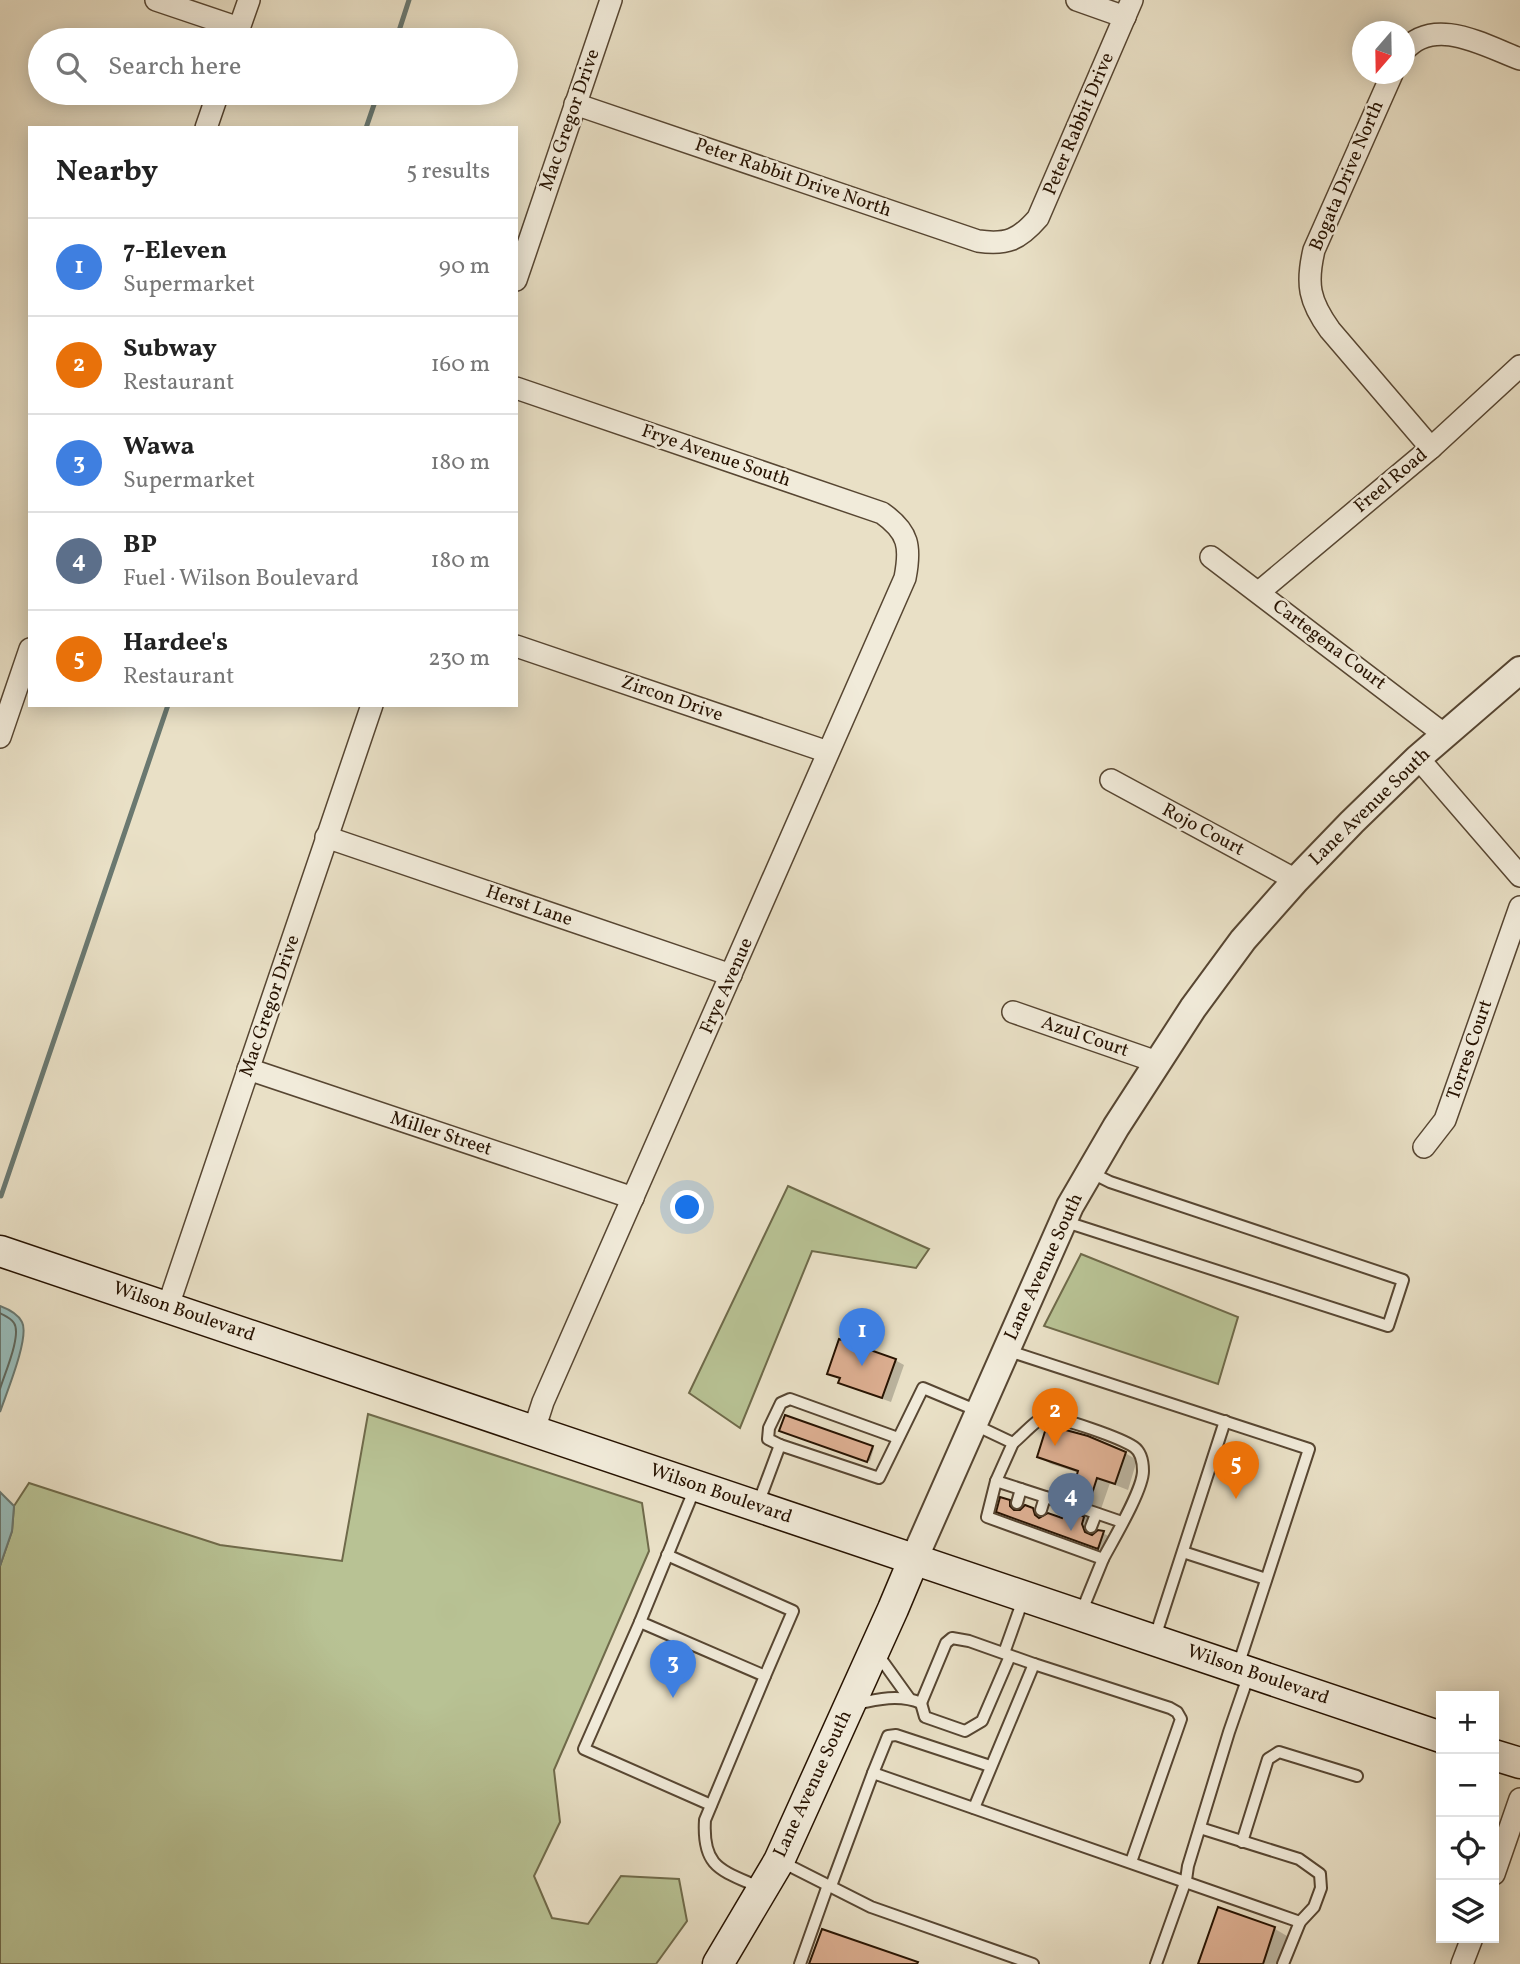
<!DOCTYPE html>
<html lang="en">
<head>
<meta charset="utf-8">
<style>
	body { margin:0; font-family:Vollkorn,serif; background:#f6f6f6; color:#222 }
	.controls { position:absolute; right:21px; bottom:21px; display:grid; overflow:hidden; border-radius:0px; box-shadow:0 4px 18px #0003 }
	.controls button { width:63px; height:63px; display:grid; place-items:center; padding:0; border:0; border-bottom:2px solid #e0e0e0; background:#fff; color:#222; font:35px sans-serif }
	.compass { position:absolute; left:1352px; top:21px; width:63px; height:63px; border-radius:50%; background:#fff; box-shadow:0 4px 18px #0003; rotate:200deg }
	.you { position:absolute; left:688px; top:1208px; width:24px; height:24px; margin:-18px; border:5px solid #fff; border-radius:50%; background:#1a73e8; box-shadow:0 0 0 10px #1a73e833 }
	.badge { display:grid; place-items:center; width:46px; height:46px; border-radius:50%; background:#b45309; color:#fff; font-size:23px; font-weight:700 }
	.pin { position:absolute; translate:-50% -58px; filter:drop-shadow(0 2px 4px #0008) }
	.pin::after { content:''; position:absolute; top:37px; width:24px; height:21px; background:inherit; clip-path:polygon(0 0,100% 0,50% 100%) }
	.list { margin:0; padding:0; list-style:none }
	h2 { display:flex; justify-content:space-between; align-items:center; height:91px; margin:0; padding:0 28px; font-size:30px }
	h2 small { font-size:23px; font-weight:400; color:#767676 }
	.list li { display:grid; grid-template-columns:46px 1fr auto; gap:21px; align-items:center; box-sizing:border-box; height:98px; padding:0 28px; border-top:2px solid #e0e0e0 }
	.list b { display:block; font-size:26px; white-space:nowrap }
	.list p { margin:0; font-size:23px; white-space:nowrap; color:#767676 }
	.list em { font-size:23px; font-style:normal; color:#767676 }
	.icon { flex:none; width:38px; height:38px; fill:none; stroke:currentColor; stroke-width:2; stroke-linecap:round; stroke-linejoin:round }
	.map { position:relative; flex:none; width:1520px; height:1964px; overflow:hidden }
	.search { position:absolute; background:#fff; box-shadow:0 4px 18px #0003; left:28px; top:28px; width:490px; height:77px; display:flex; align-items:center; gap:18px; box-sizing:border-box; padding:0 24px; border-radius:38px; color:#767676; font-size:26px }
	.panel { position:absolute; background:#fff; box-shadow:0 4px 18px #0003; left:28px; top:126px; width:490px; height:581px; border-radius:0px }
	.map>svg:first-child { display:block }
	.green { fill:#b8c294; stroke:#6f6a4a; stroke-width:2 }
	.water { fill:#98bcba; stroke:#6a7870; stroke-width:2 }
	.shadow { fill:#0003 }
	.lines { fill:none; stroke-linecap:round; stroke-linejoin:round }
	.shore { stroke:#5f675d; stroke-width:2 }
	.stream { stroke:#6a7870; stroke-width:5 }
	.building { fill:#deb093; stroke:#261200; stroke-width:2 }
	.service-casing { stroke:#574632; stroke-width:14 }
	.minor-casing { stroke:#574632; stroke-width:24 }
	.tertiary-casing { stroke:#574632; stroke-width:30 }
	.secondary-casing { stroke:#261200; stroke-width:33 }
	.service { stroke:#f1ebda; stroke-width:10 }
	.minor { stroke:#f1ebda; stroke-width:21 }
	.tertiary { stroke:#f1ebda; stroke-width:26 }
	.secondary { stroke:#f1ebda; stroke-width:30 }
	.labels { text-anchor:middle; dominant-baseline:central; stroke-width:5; stroke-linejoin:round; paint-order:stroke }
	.street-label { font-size:19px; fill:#261200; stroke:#f1ebda }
</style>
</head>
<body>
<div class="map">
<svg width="1520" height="1964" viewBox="0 0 1520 1964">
	<rect width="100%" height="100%" fill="#e9e0c6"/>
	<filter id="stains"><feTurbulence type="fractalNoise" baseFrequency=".00286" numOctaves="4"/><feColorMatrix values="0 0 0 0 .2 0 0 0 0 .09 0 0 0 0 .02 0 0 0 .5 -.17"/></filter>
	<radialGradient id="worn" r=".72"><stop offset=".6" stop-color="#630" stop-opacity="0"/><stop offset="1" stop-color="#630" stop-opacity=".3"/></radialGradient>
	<g class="green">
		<polygon points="788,1186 929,1249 916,1268 812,1251 740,1428 689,1393"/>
		<polygon points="1081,1254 1238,1317 1218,1384 1044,1326"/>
		<polygon points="368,1414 642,1503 649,1551 554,1770 560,1822 534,1876 552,1918 588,1924 621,1876 679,1879 687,1921 656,1964 0,1964 0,1566 12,1531 14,1506 29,1483 220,1545 342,1561"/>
	</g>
	<g class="water">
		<path d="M0,1306C8,1309 18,1314 22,1322C30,1337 6,1394 0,1412Z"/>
		<polygon points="0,1492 14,1506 12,1531 0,1566"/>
	</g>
	<g class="shadow">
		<polygon points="895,1360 904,1365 891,1402 849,1387 840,1382 841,1379 830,1373"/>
		<polygon points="783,1431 872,1447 874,1448 870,1461"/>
		<polygon points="1125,1453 1137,1460 1128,1490 1110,1483 1101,1509 1095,1510 1095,1535 1103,1533 1115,1540 1111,1554 1010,1518 998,1511 1009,1502 1023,1510 1033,1510 1045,1517 1063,1520 1076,1508 1079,1473 1051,1464 1039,1457"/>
		<polygon points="1220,1909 1275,1929 1287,1936 1277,1964 1200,1964"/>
	</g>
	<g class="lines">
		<path class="shore" d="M0,1313C5,1316 11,1318 14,1323C22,1335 4,1375 0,1389"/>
		<g class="stream">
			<polyline points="396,40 409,0"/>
			<polyline points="366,128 378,93"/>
			<polyline points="1,1196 168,705"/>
		</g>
	</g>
	<g class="building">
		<polygon points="839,1339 896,1359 882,1398 838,1383 840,1378 827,1374"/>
		<polygon points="785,1415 873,1446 867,1462 779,1431"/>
		<polygon points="1047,1425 1088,1436 1126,1452 1115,1484 1097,1478 1089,1503 1082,1504 1079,1508 1081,1515 1084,1517 1082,1524 1085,1532 1092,1535 1098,1530 1104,1531 1098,1549 996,1512 1000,1497 1010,1500 1010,1506 1014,1510 1020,1510 1025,1505 1033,1508 1035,1515 1039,1518 1048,1513 1062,1518 1065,1511 1069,1511 1074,1507 1074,1502 1070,1497 1078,1471 1037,1457"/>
		<polygon points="1218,1907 1275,1927 1263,1964 1198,1964"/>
		<polygon points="822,1929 918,1962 917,1964 809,1964"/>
	</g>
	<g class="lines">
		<g class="service-casing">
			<g id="service">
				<polyline points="1063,1221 1388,1326 1403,1280 1110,1182 1090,1172"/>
				<polyline points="1006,1350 1309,1449 1238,1666"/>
				<polyline points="975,1425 1013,1443 996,1481 987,1517 1103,1559 1081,1613"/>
				<path d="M1013,1443C1021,1437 1038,1417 1046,1417C1061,1417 1121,1438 1134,1447C1141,1452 1143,1462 1143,1471C1143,1490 1113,1540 1103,1559"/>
				<polyline points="780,1445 768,1439 769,1428 781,1403 790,1399 898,1438"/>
				<polyline points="996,1481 1067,1504"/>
				<path d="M695,1488L640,1622L765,1676L705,1820C702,1868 721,1870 761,1888"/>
				<polyline points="1017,1503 1021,1489"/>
				<polyline points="758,1504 780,1445 879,1478 923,1388 978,1411"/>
				<polyline points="1041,1510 1045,1497"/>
				<polyline points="1087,1510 1122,1522"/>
				<polyline points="1091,1527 1096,1514"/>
				<polyline points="1183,1552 1266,1579"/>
				<polyline points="667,1555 793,1611 765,1676"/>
				<polyline points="640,1622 584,1749 711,1805"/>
				<polyline points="1155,1637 1225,1421"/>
				<polyline points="876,1652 909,1698"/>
				<polyline points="1004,1653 1024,1597"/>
				<polyline points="921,1703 925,1717 965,1731 982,1721 1010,1656"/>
				<path d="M856,1704C877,1699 900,1694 921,1703L946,1643L952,1638L969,1641L1034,1664"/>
				<polyline points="873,1773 888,1736 896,1735 990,1766"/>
				<polyline points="974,1808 1034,1664 1170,1708 1177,1712 1181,1719 1131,1862"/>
				<polyline points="1200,1828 1299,1859 1320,1874 1321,1888 1314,1907 1300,1922 1283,1964"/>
				<polyline points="1242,1842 1268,1759 1279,1752 1357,1776"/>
				<polyline points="780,1861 871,1907 1033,1964"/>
				<polyline points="831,1886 873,1773 1300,1922"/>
				<polyline points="800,1964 828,1885"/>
				<polyline points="1156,1964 1186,1880 1188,1866 1229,1732 1249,1674"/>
			</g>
		</g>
		<g class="minor-casing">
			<g id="minor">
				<polyline points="156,0 239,28"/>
				<polyline points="1077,0 1125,17"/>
				<polyline points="235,40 249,0"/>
				<path d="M1404,51C1434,15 1485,46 1520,59"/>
				<path d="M1392,74L1314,250C1306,284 1309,301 1330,330L1431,448"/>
				<path d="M575,104L978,241C1007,245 1019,240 1038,218L1132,0"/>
				<polyline points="206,128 218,93"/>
				<polyline points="516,280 611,0"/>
				<path d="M516,388L882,513C909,532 911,547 905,578L543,1402L534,1430"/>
				<polyline points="1211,557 1445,735"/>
				<polyline points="1259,592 1431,448 1520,366"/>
				<polyline points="516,646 828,752"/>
				<polyline points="0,737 30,649"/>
				<polyline points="1418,758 1520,876"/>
				<polyline points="1111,780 1296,880"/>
				<polyline points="326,837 731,975"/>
				<polyline points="1013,1012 1157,1062"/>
				<polyline points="248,1069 633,1198"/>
				<polyline points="1424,1147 1445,1120 1520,907"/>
				<polyline points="168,1306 372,705"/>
				<polyline points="1494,1874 1520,1799"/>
				<polyline points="1462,1964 1472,1938"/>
			</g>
		</g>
		<g class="tertiary-casing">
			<polyline id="tertiary" points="914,1559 1070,1206 1116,1127 1193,1008 1243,940 1296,880 1352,822 1418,758 1520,670"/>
		</g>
		<g class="secondary-casing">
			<g id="secondary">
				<polyline points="0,1251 1441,1737"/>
				<polyline points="1494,1755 1520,1763"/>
				<polyline points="718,1964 779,1861 893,1609 914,1559"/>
			</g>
		</g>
		<use href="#service" class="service"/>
		<use href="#minor" class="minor"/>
		<use href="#tertiary" class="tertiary"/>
		<use href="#secondary" class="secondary"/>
	</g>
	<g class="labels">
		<g class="street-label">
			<text transform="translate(570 120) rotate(-71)">Mac Gregor Drive</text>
			<text transform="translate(1079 124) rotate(-67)">Peter Rabbit Drive</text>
			<text transform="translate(1347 176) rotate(-67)">Bogata Drive North</text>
			<text transform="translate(793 178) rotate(19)">Peter Rabbit Drive North</text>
			<text transform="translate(716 456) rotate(19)">Frye Avenue South</text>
			<text transform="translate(1391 481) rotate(-40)">Freel Road</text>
			<text transform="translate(1329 645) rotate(37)">Cartegena Court</text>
			<text transform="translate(672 699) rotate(19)">Zircon Drive</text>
			<text transform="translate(1370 807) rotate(-44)">Lane Avenue South</text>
			<text transform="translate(1203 830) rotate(28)">Rojo Court</text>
			<text transform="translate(529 906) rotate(19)">Herst Lane</text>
			<text transform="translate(727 986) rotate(-66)">Frye Avenue</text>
			<text transform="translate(270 1006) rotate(-71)">Mac Gregor Drive</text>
			<text transform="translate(1085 1037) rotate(19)">Azul Court</text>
			<text transform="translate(1470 1050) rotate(-71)">Torres Court</text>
			<text transform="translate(441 1134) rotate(18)">Miller Street</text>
			<text transform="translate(1044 1267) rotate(-65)">Lane Avenue South</text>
			<text transform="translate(184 1312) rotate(19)">Wilson Boulevard</text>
			<text transform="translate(721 1494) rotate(19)">Wilson Boulevard</text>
			<text transform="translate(1258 1675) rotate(19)">Wilson Boulevard</text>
			<text transform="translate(813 1784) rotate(-65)">Lane Avenue South</text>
		</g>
	</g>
	<rect width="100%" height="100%" filter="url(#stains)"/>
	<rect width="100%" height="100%" fill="url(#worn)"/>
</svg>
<div class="controls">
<button>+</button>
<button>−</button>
<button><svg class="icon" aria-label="locate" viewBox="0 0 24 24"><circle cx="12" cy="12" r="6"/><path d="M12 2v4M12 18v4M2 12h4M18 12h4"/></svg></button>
<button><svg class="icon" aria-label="layers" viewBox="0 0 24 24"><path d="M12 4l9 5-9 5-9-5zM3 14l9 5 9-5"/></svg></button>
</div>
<svg class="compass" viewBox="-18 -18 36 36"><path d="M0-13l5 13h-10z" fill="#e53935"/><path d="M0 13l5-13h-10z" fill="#767676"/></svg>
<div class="you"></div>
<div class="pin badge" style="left:862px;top:1366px;background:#3f7fe0">1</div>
<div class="pin badge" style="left:1055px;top:1446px;background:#e8710a">2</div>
<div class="pin badge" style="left:673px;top:1698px;background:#3f7fe0">3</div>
<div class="pin badge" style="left:1071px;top:1531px;background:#5c6f8a">4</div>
<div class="pin badge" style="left:1236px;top:1499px;background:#e8710a">5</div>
<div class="search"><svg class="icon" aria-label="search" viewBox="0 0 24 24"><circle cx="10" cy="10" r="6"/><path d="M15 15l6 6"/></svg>Search here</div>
<section class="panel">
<h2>Nearby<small>5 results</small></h2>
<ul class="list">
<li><span class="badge" style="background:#3f7fe0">1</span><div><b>7-Eleven</b><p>Supermarket</p></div><em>90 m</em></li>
<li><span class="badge" style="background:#e8710a">2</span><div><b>Subway</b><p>Restaurant</p></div><em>160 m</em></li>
<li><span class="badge" style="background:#3f7fe0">3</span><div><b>Wawa</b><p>Supermarket</p></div><em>180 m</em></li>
<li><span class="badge" style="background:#5c6f8a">4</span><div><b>BP</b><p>Fuel · Wilson Boulevard</p></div><em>180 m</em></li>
<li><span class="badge" style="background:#e8710a">5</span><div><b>Hardee's</b><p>Restaurant</p></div><em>230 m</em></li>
</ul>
</section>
</div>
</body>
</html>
